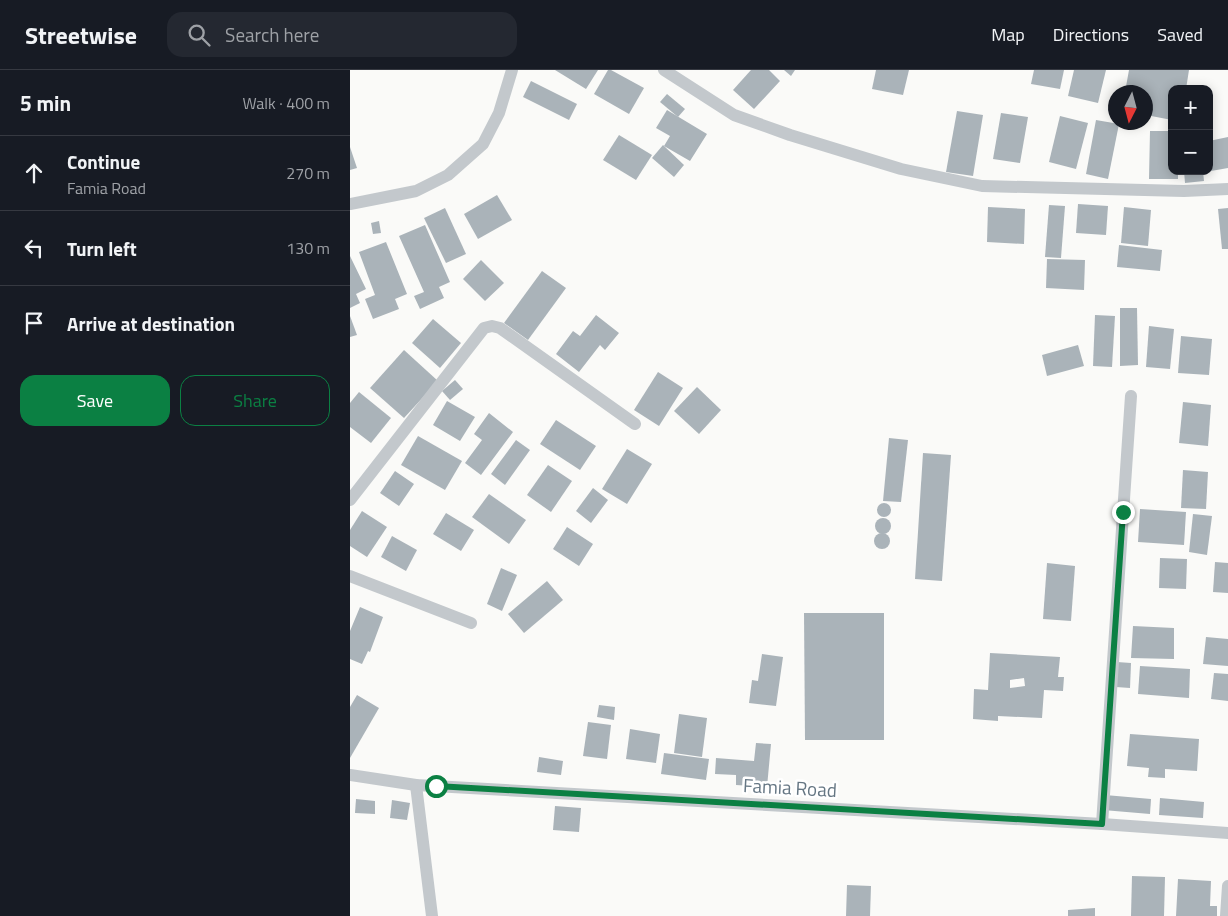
<!DOCTYPE html>
<html lang="en">
<head>
<meta charset="utf-8">
<style>
	body { margin:0; font-family:"Titillium Web",sans-serif; background:#242831; color:#f1f3f6 }
	.controls { position:absolute; right:15px; top:15px; display:grid; overflow:hidden; border-radius:10px; box-shadow:0 2px 12px #0003 }
	.controls button { width:45px; height:45px; display:grid; place-items:center; padding:0; border:0; border-bottom:1px solid #363941; background:#171b24; color:#f1f3f6; font:25px sans-serif }
	.compass { position:absolute; left:758px; top:15px; width:45px; height:45px; border-radius:50%; background:#171b24; box-shadow:0 2px 12px #0003; rotate:186deg }
	.stop { position:absolute; width:15px; height:15px; margin:-11px; border:4px solid #0b8043; border-radius:50%; background:#fff }
	.stop.end { background:#0b8043; border-color:#fff; box-shadow:0 1px 5px #0008 }
	.list { margin:0; padding:0; list-style:none }
	h2 { display:flex; justify-content:space-between; align-items:center; height:65px; margin:0; padding:0 20px; font-size:21px }
	h2 small { font-size:16px; font-weight:400; color:#9ea1a6 }
	.list li { display:grid; grid-template-columns:32px 1fr auto; gap:15px; align-items:center; box-sizing:border-box; height:75px; padding:0 20px; border-top:1px solid #363941 }
	.list b { display:block; font-size:19px; white-space:nowrap }
	.list p { margin:0; font-size:16px; white-space:nowrap; color:#9ea1a6 }
	.list em { font-size:16px; font-style:normal; color:#9ea1a6 }
	.actions { display:flex; gap:10px; padding:15px 20px }
	.actions a { flex:1; padding:11px 0; border:1px solid #0b8043; border-radius:15px; text-align:center; font-size:18px; color:#0b8043 }
	.actions .main { background:#0b8043; color:#fff }
	.icon { flex:none; width:28px; height:28px; fill:none; stroke:currentColor; stroke-width:2; stroke-linecap:round; stroke-linejoin:round }
	.map { position:relative; flex:none; width:878px; height:846px; overflow:hidden }
	header { display:flex; align-items:center; gap:30px; box-sizing:border-box; height:70px; padding:0 25px; background:#171b24; border-bottom:1px solid #363941 }
	header strong { font-size:24px }
	nav { display:flex; gap:28px; margin-inline-start:auto; font-size:18px }
	.search { width:350px; height:45px; background:#242831; display:flex; align-items:center; gap:12px; box-sizing:border-box; padding:0 18px; border-radius:15px; color:#9ea1a6; font-size:19px }
	main { display:flex }
	aside { flex:1; background:#171b24 }
	.map>svg:first-child { display:block }
	.building { fill:#aab3b9; fill-rule:evenodd }
	.lines { fill:none; stroke-linecap:round; stroke-linejoin:round }
	.street { stroke:#c3c8cc; stroke-width:12 }
	.route { stroke:#0b8043; stroke-width:6 }
	.labels { text-anchor:middle; dominant-baseline:central; stroke-width:5; stroke-linejoin:round; paint-order:stroke }
	.street-label { font-size:19px; fill:#657683; stroke:#fff }
</style>
</head>
<body>
<header>
<strong>Streetwise</strong>
<div class="search"><svg class="icon" aria-label="search" viewBox="0 0 24 24"><circle cx="10" cy="10" r="6"/><path d="M15 15l6 6"/></svg>Search here</div>
<nav><a>Map</a><a>Directions</a><a>Saved</a></nav>
</header>
<main>
<aside>
<h2>5 min<small>Walk · 400 m</small></h2>
<ul class="list">
<li><svg class="icon" aria-label="ahead" viewBox="0 0 24 24"><path d="M12 20V5M6 11l6-6 6 6"/></svg><div><b>Continue</b><p>Famia Road</p></div><em>270 m</em></li>
<li><svg class="icon" aria-label="left" viewBox="0 0 24 24"><path d="M17 20v-9H6M10 6l-5 5 5 5"/></svg><div><b>Turn left</b></div><em>130 m</em></li>
<li><svg class="icon" aria-label="arrive" viewBox="0 0 24 24"><path d="M6 21V4h12l-3 4 3 4H6"/></svg><div><b>Arrive at destination</b></div></li>
</ul>
<div class="actions"><a class="main">Save</a><a>Share</a></div>
</aside>
<div class="map">
<svg width="878" height="846" viewBox="0 0 878 846">
	<rect width="100%" height="100%" fill="#fafaf8"/>
	<g class="building">
		<polygon points="205,0 248,0 236,19"/>
		<polygon points="258,0 261,0 294,18 279,44 244,24"/>
		<polygon points="401,0 419,0 430,11 404,39 383,20"/>
		<polygon points="434,0 445,0 441,6"/>
		<polygon points="526,0 559,0 553,25 522,19"/>
		<polygon points="684,0 714,0 710,19 681,14"/>
		<polygon points="724,0 756,0 748,33 718,26"/>
		<polygon points="779,0 839,0 836,19 822,19 822,50 796,45 796,22 775,22"/>
		<polygon points="181,11 227,34 219,50 173,27"/>
		<polygon points="317,24 335,39 328,47 310,32"/>
		<polygon points="317,40 357,64 340,91 314,76 320,66 306,58"/>
		<polygon points="607,41 633,45 623,106 596,102"/>
		<polygon points="651,43 678,47 670,93 643,89"/>
		<polygon points="710,46 738,53 726,99 699,92"/>
		<polygon points="746,50 769,54 758,109 736,104"/>
		<polygon points="800,61 822,61 822,101 828,101 828,109 799,109"/>
		<polygon points="269,65 302,85 286,110 253,90"/>
		<polygon points="878,67 878,98 861,101 859,71"/>
		<polygon points="313,75 334,95 324,107 302,88"/>
		<polygon points="0,77 7,98 0,100"/>
		<polygon points="834,101 853,101 854,111 835,113"/>
		<polygon points="147,125 162,150 128,169 114,144"/>
		<polygon points="728,134 758,136 756,165 726,163"/>
		<polygon points="699,135 715,136 711,188 695,187"/>
		<polygon points="638,137 675,139 674,174 637,172"/>
		<polygon points="774,137 801,140 798,176 771,173"/>
		<polygon points="95,138 116,184 96,193 74,148"/>
		<polygon points="878,138 878,179 872,179 868,139"/>
		<polygon points="29,151 31,163 23,164 21,153"/>
		<polygon points="75,155 100,212 89,217 94,228 70,239 64,226 74,222 49,166"/>
		<polygon points="36,172 57,224 45,229 49,239 23,249 15,229 25,225 9,182"/>
		<polygon points="769,175 812,180 810,201 767,197"/>
		<polygon points="0,186 16,219 6,224 10,233 0,238"/>
		<polygon points="697,189 735,190 734,220 696,218"/>
		<polygon points="131,190 154,213 135,231 113,209"/>
		<polygon points="192,201 216,218 178,270 154,253"/>
		<polygon points="770,238 787,238 788,295 770,296"/>
		<polygon points="246,245 269,263 255,280 250,275 229,302 206,284 223,261 230,266"/>
		<polygon points="745,245 765,246 762,297 743,296"/>
		<polygon points="0,246 7,265 0,267"/>
		<polygon points="83,249 111,273 90,298 62,273"/>
		<polygon points="799,256 824,259 820,299 796,297"/>
		<polygon points="831,266 862,269 859,305 828,303"/>
		<polygon points="728,275 734,296 697,306 692,285"/>
		<polygon points="54,280 88,311 54,348 20,318"/>
		<polygon points="308,302 333,318 309,356 284,340"/>
		<polygon points="105,310 113,319 100,330 92,321"/>
		<polygon points="347,317 371,340 349,364 324,341"/>
		<polygon points="9,322 41,348 21,373 0,357 0,333"/>
		<polygon points="97,331 125,347 110,371 83,355"/>
		<polygon points="833,332 861,335 858,376 829,373"/>
		<polygon points="139,343 163,362 131,405 115,393 132,370 124,364"/>
		<polygon points="206,350 246,376 230,400 190,374"/>
		<polygon points="68,366 112,391 95,420 51,395"/>
		<polygon points="539,368 558,370 551,432 533,431"/>
		<polygon points="166,370 180,380 155,415 141,404"/>
		<polygon points="277,379 302,394 277,434 252,419"/>
		<polygon points="573,383 601,385 592,511 565,509"/>
		<polygon points="198,395 222,411 201,442 177,425"/>
		<polygon points="833,400 858,402 856,439 831,438"/>
		<polygon points="45,401 64,414 49,436 30,423"/>
		<polygon points="243,418 258,430 241,453 226,441"/>
		<polygon points="139,424 176,450 159,474 122,447"/>
		<circle cx="534" cy="440" r="7"/>
		<polygon points="790,439 836,442 834,475 788,472"/>
		<polygon points="12,441 37,457 17,487 0,476 0,460"/>
		<polygon points="96,443 124,460 111,481 83,464"/>
		<polygon points="843,444 862,446 857,485 839,482"/>
		<circle cx="533" cy="456" r="8"/>
		<polygon points="217,457 243,474 229,496 203,479"/>
		<circle cx="532" cy="471" r="8"/>
		<polygon points="42,466 67,480 56,501 31,487"/>
		<polygon points="810,488 837,489 836,519 809,518"/>
		<polygon points="865,492 878,493 878,523 863,522"/>
		<polygon points="697,493 725,496 721,551 693,549"/>
		<polygon points="151,498 167,505 152,541 137,534"/>
		<polygon points="197,511 213,530 174,563 158,544"/>
		<polygon points="10,537 33,547 20,582 18,581 12,594 0,589 0,561"/>
		<polygon points="454,543 534,543 534,670 455,670"/>
		<polygon points="783,556 824,558 824,589 781,588"/>
		<polygon points="856,567 878,569 878,596 853,594"/>
		<path d="M640,583L710,587L708,607H714L713,621L694,620L692,648L648,646V651L623,649L624,619L638,620ZM674,608L675,616L660,618V610Z"/>
		<polygon points="412,584 433,587 426,636 399,633 402,610 408,611"/>
		<polygon points="767,592 781,593 780,618 766,617"/>
		<polygon points="790,596 840,599 839,628 788,624"/>
		<polygon points="864,603 878,604 878,631 861,629"/>
		<polygon points="7,625 29,638 0,688 0,637"/>
		<polygon points="249,635 265,637 264,650 247,647"/>
		<polygon points="329,644 357,648 352,687 324,683"/>
		<polygon points="238,652 261,655 257,689 233,686"/>
		<polygon points="280,659 310,664 306,693 276,689"/>
		<polygon points="780,664 849,669 847,701 815,699 815,708 798,707 799,698 777,696"/>
		<polygon points="406,673 421,674 417,717 386,715 386,705 365,704 366,688 404,691"/>
		<polygon points="314,683 359,689 356,710 311,704"/>
		<polygon points="189,687 213,691 211,705 187,702"/>
		<polygon points="755,725 801,729 800,744 753,740"/>
		<polygon points="810,728 854,732 853,748 809,745"/>
		<polygon points="6,729 25,731 25,744 5,743"/>
		<polygon points="42,730 60,733 57,750 40,748"/>
		<polygon points="205,736 231,738 229,762 203,760"/>
		<polygon points="782,806 815,807 814,846 781,846"/>
		<polygon points="828,809 861,811 860,836 867,836 867,846 826,846"/>
		<polygon points="497,815 521,816 520,846 496,846"/>
		<polygon points="745,838 745,846 718,846 718,840"/>
	</g>
	<g class="lines">
		<g class="street">
			<polyline points="314,0 384,45 440,65 551,99 632,116 834,121 878,119"/>
			<polyline points="0,134 66,121 98,105 133,74 149,43 162,0"/>
			<polyline points="0,430 134,258 142,256 150,258 285,354"/>
			<polyline points="0,506 121,553"/>
			<polyline points="0,705 66,715 752,754 878,763"/>
			<polyline points="66,715 82,846"/>
			<polyline points="752,754 781,326"/>
			<polyline points="876,846 878,816"/>
		</g>
	</g>
	<g class="lines">
		<polyline class="route" points="86,716 752,754 773,442"/>
	</g>
	<g class="labels">
		<g class="street-label">
			<text transform="translate(440 717) rotate(3)">Famia Road</text>
		</g>
	</g>
</svg>
<div class="controls">
<button>+</button>
<button>−</button>
</div>
<svg class="compass" viewBox="-18 -18 36 36"><path d="M0-13l5 13h-10z" fill="#e53935"/><path d="M0 13l5-13h-10z" fill="#9ea1a6"/></svg>
<div class="stop" style="left:86px;top:716px"></div>
<div class="stop end" style="left:773px;top:442px"></div>
</div>
</main>
</body>
</html>
